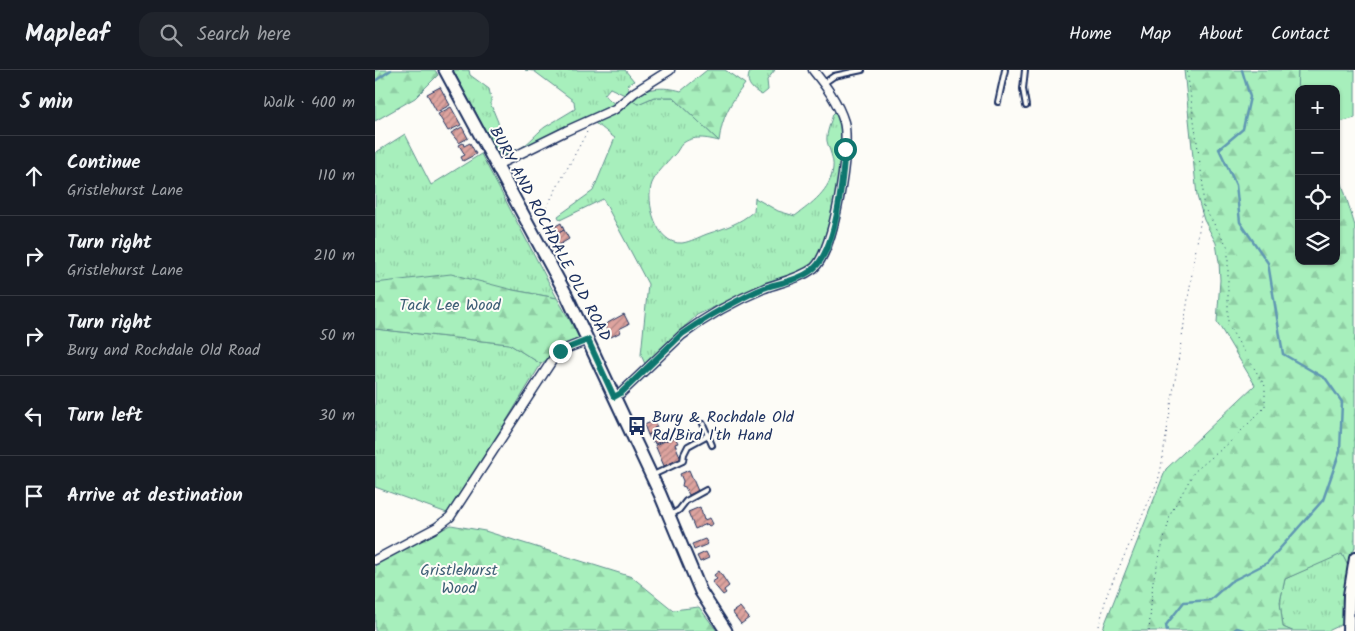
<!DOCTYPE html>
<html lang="en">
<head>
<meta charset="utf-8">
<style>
	body { margin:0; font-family:Kalam,sans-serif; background:#20242c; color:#f1f3f6 }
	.controls { position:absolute; right:15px; top:15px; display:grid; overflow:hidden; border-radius:10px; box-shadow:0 1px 4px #0004 }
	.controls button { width:45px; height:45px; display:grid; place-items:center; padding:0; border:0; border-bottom:1px solid #363941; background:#171b24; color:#f1f3f6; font:25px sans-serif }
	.stop { position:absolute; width:15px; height:15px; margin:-11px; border:4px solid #0f766e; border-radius:50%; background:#fff }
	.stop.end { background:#0f766e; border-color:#fff; box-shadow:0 1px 5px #0008 }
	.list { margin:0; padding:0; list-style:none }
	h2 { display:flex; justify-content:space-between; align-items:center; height:65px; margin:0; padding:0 20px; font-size:21px }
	h2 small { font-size:16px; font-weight:400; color:#9ea1a6 }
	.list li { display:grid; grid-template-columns:32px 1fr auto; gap:15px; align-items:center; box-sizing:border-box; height:80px; padding:0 20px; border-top:1px solid #363941 }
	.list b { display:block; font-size:19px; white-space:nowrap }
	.list p { margin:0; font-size:16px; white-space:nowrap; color:#9ea1a6 }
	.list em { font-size:16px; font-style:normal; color:#9ea1a6 }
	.icon { flex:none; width:28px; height:28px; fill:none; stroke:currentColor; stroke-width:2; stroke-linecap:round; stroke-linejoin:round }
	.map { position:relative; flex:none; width:980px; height:561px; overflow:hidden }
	header { display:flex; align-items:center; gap:30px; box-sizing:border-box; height:70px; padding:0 25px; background:#171b24; border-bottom:1px solid #363941 }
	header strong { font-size:24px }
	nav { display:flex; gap:28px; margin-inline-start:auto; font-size:18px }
	.search { width:350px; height:45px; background:#20242c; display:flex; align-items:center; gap:12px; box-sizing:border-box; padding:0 18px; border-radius:15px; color:#9ea1a6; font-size:19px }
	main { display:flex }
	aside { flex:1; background:#171b24 }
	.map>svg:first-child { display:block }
	.grass { fill:url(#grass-tufts); stroke:#618f8d }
	.forest { fill:url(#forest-firs); stroke:#618f8d }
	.green { fill:#a7efbc; stroke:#618f8d }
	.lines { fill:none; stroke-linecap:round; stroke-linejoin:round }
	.stream { stroke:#6098b2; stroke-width:2.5 }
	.building { fill:url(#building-hatch); stroke:#1b2f5e }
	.service-casing { stroke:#1b2f5e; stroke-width:8 }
	.minor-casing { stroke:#1b2f5e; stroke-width:11 }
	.tertiary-casing { stroke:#1b2f5e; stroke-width:14 }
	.secondary-casing { stroke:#1b2f5e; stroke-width:15 }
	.path { stroke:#1b2f5e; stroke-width:1; stroke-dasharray:1 4; stroke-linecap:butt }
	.service { stroke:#fdfcf7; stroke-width:4 }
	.minor { stroke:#fdfcf7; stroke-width:8 }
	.tertiary { stroke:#fdfcf7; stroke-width:10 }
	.secondary { stroke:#fdfcf7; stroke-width:11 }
	.route { stroke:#0f766e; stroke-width:6 }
	.labels { text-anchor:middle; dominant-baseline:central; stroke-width:4; stroke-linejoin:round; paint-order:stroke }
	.street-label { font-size:16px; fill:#1b2f5e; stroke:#fdfcf7 }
	.park-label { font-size:16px; fill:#3e5f76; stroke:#fdfcf7 }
	.poi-label { font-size:16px; fill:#1b2f5e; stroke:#fdfcf7; text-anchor:start }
</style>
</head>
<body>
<header>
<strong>Mapleaf</strong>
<div class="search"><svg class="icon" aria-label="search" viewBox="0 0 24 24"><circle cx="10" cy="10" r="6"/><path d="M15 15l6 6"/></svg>Search here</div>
<nav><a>Home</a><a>Map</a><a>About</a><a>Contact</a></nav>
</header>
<main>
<aside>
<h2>5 min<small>Walk · 400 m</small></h2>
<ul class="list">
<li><svg class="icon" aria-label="ahead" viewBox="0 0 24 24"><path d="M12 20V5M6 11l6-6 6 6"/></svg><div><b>Continue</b><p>Gristlehurst Lane</p></div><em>110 m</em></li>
<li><svg class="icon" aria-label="right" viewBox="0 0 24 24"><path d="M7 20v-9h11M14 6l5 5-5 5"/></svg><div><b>Turn right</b><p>Gristlehurst Lane</p></div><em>210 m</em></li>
<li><svg class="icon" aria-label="right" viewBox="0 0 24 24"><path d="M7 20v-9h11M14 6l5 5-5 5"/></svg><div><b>Turn right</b><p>Bury and Rochdale Old Road</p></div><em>50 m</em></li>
<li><svg class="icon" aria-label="left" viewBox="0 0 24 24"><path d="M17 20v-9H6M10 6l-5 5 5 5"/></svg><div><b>Turn left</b></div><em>30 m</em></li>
<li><svg class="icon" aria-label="arrive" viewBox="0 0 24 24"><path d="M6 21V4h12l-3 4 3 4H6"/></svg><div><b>Arrive at destination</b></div></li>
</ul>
</aside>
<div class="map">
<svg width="980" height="561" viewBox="0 0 980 561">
	<defs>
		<pattern id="grass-tufts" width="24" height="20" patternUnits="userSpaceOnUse" patternTransform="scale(1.25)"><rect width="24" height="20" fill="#a7efbc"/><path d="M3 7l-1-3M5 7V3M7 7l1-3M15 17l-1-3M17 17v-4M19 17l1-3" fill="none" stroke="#8fcda4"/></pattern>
		<pattern id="forest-firs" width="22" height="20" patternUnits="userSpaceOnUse" patternTransform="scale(1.25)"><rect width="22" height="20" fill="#a7efbc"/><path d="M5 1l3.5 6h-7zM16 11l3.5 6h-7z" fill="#8fcda4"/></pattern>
		<pattern id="building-hatch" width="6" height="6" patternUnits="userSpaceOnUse" patternTransform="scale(1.25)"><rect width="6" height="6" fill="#dda39e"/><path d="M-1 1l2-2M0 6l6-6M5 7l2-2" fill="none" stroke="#b28584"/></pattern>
	</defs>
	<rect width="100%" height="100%" fill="#fdfcf7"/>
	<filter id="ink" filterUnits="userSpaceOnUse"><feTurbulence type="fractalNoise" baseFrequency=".02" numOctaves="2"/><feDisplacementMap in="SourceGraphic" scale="10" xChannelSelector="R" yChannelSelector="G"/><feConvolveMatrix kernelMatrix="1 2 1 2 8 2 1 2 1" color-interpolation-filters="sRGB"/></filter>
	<g filter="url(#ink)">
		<g class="grass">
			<path d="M78,0H94L95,5L114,19L116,28V35L123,52L128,79C147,86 156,67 170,57C180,51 190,45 200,39L199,31L159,1L150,0H250L259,11L252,15L254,22L250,25L235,18L229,25L241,35L126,89Z"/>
			<path d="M376,0H400L392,10L393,20L387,25C376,19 369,12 376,0Z"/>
			<path d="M279,27H298L344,71C332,68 318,65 307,74C304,77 302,83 298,86C291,95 282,102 277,113C270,131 281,175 307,173C315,172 324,167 332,164C350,158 364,154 379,141L380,128L403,141L420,146C436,134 456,120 458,98C459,88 454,80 452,71C451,63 456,52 458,44L461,41L467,58V80L459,143L451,172L442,190L431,199L412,208L393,212L322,245L270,294L266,285L273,214L228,129L185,150L183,146L218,121L240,68C232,63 227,56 217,52L242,42L256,30L263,34Z"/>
			<polygon points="30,64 56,115 106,84 182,228 138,220 0,213 0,83"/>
			<polygon points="0,259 134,274 166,294 130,353 72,443 0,417"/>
			<polygon points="967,483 974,498 968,554 953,561 917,561 908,557 905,532 910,509"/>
		</g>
		<g class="forest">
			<polygon points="0,0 60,0 63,5 40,28 0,51"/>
			<path d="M332,0H350L370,14C355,33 347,47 344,71L298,27H279L263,34L256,30C268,17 289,16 306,21Z"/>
			<polygon points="809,0 923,0 924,191 961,191 961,94 980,156 980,477 974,498 967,484 910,509 905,532 908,557 917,561 727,561 791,399 880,315 842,252 845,210 844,192 841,173 829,150 822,126"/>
			<polygon points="76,204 138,220 182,228 205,268 184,280 166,294 134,274 0,259 0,213"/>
			<polygon points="76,455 110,461 257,507 298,540 324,537 342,561 0,561 0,495"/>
		</g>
		<polygon class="green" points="923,0 980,0 980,48 961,53 961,19 924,19 924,26 922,26"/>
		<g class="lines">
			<g class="stream">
				<polyline points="0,11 16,0"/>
				<polyline points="792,561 791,555 809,532 835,530 855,512 892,493 948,430 965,381 967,332 951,309 908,284 893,193 865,152 861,115 844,79 868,59 875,27 867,0"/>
				<polyline points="858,561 862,558 872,561"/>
			</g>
		</g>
		<g class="building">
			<polygon points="65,17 75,35 62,42 52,24"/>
			<polygon points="76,37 86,55 73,61 63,44"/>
			<polygon points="87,57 93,68 84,73 76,63"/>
			<polygon points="88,73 89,76 95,73 101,84 88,91 86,87 90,85 84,75"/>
			<polygon points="186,153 189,160 179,166 175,159"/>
			<polygon points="189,160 194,169 184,175 179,166"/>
			<polygon points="249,244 254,254 244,259 246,262 236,267 229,255"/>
			<polygon points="279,351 282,357 279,358 281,361 273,365 269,355"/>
			<polygon points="284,360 289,370 280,374 279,371 277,372 273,365"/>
			<polygon points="300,367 303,373 300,374 306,389 289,396 280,375"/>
			<polygon points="314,400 323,421 314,425 310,417 307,416 308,411 305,404"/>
			<polygon points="325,437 329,450 335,448 338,454 334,456 332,454 320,459 313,442"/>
			<polygon points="330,469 333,474 319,480 317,474"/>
			<polygon points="331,482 334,488 325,492 322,486"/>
			<polygon points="344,501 354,516 349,520 351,523 348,525 337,512 342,509 339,505"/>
			<polygon points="365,537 374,548 366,554 357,542"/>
		</g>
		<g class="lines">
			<g class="service-casing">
				<g id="service">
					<polyline points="650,0 648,19 651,36"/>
					<polyline points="449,13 459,6 487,0"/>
					<polyline points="623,32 630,0"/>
					<polyline points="328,354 337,375"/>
					<polyline points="278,405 308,391 309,384 313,376 333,365"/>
					<polyline points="296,445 304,440 311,431 331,420"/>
				</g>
			</g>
			<g class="minor-casing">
				<g id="minor">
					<polyline points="122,95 191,61 240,39 260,22 295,0"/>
					<path d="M239,327L246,323L307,265C332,246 361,230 390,218C406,212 424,209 439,198C459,181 476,77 469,52C463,32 450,15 438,0"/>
					<polyline points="0,490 62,457 75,447 180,286 185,281 213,270"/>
				</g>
			</g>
			<g class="tertiary-casing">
				<polyline id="tertiary" points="973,561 974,525 980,488"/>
			</g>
			<g class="secondary-casing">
				<polyline id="secondary" points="70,0 191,224 285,424 326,522 351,561"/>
			</g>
			<g class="path">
				<polyline points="164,151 213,60"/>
				<polyline points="725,561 724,556 732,524 783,411 786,398 828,135 828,115 812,0"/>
				<polyline points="774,561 778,511 796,443 819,402 854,373 890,337 890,316 853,255 853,177 828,136"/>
			</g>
			<use href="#service" class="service"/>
			<use href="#minor" class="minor"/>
			<use href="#tertiary" class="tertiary"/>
			<use href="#secondary" class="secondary"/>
		</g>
	</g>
	<g class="lines" filter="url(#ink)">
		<path class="route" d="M185,281L213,270L239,327L246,323L307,264C326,251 346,239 366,229C375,224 385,219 395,216C410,212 432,208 443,194C463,168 467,111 470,79"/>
	</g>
	<defs>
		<g id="bus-bare" transform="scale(1.5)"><path d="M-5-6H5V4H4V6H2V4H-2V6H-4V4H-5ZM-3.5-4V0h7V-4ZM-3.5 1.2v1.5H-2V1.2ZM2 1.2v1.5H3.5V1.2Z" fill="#1b2f5e" stroke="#fdfcf7" stroke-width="2.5" paint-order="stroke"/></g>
	</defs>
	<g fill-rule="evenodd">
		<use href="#bus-bare" x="262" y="356"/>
	</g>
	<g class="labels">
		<g class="street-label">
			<text transform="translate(175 164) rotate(62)">BURY AND ROCHDALE OLD ROAD</text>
		</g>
		<g class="park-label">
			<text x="75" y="235">Tack Lee Wood</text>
			<text x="84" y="500">Gristlehurst<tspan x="84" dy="18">Wood</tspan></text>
		</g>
		<g class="poi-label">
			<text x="277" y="347">Bury &amp; Rochdale Old<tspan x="277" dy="18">Rd/Bird I'th Hand</tspan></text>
		</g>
	</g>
</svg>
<div class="controls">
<button>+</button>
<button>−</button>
<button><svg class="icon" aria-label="locate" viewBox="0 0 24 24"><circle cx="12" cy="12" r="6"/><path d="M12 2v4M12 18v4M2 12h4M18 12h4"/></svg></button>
<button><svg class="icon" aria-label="layers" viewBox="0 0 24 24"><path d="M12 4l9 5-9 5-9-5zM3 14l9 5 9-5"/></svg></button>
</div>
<div class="stop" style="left:470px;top:79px"></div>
<div class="stop end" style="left:185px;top:281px"></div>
</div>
</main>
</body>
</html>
